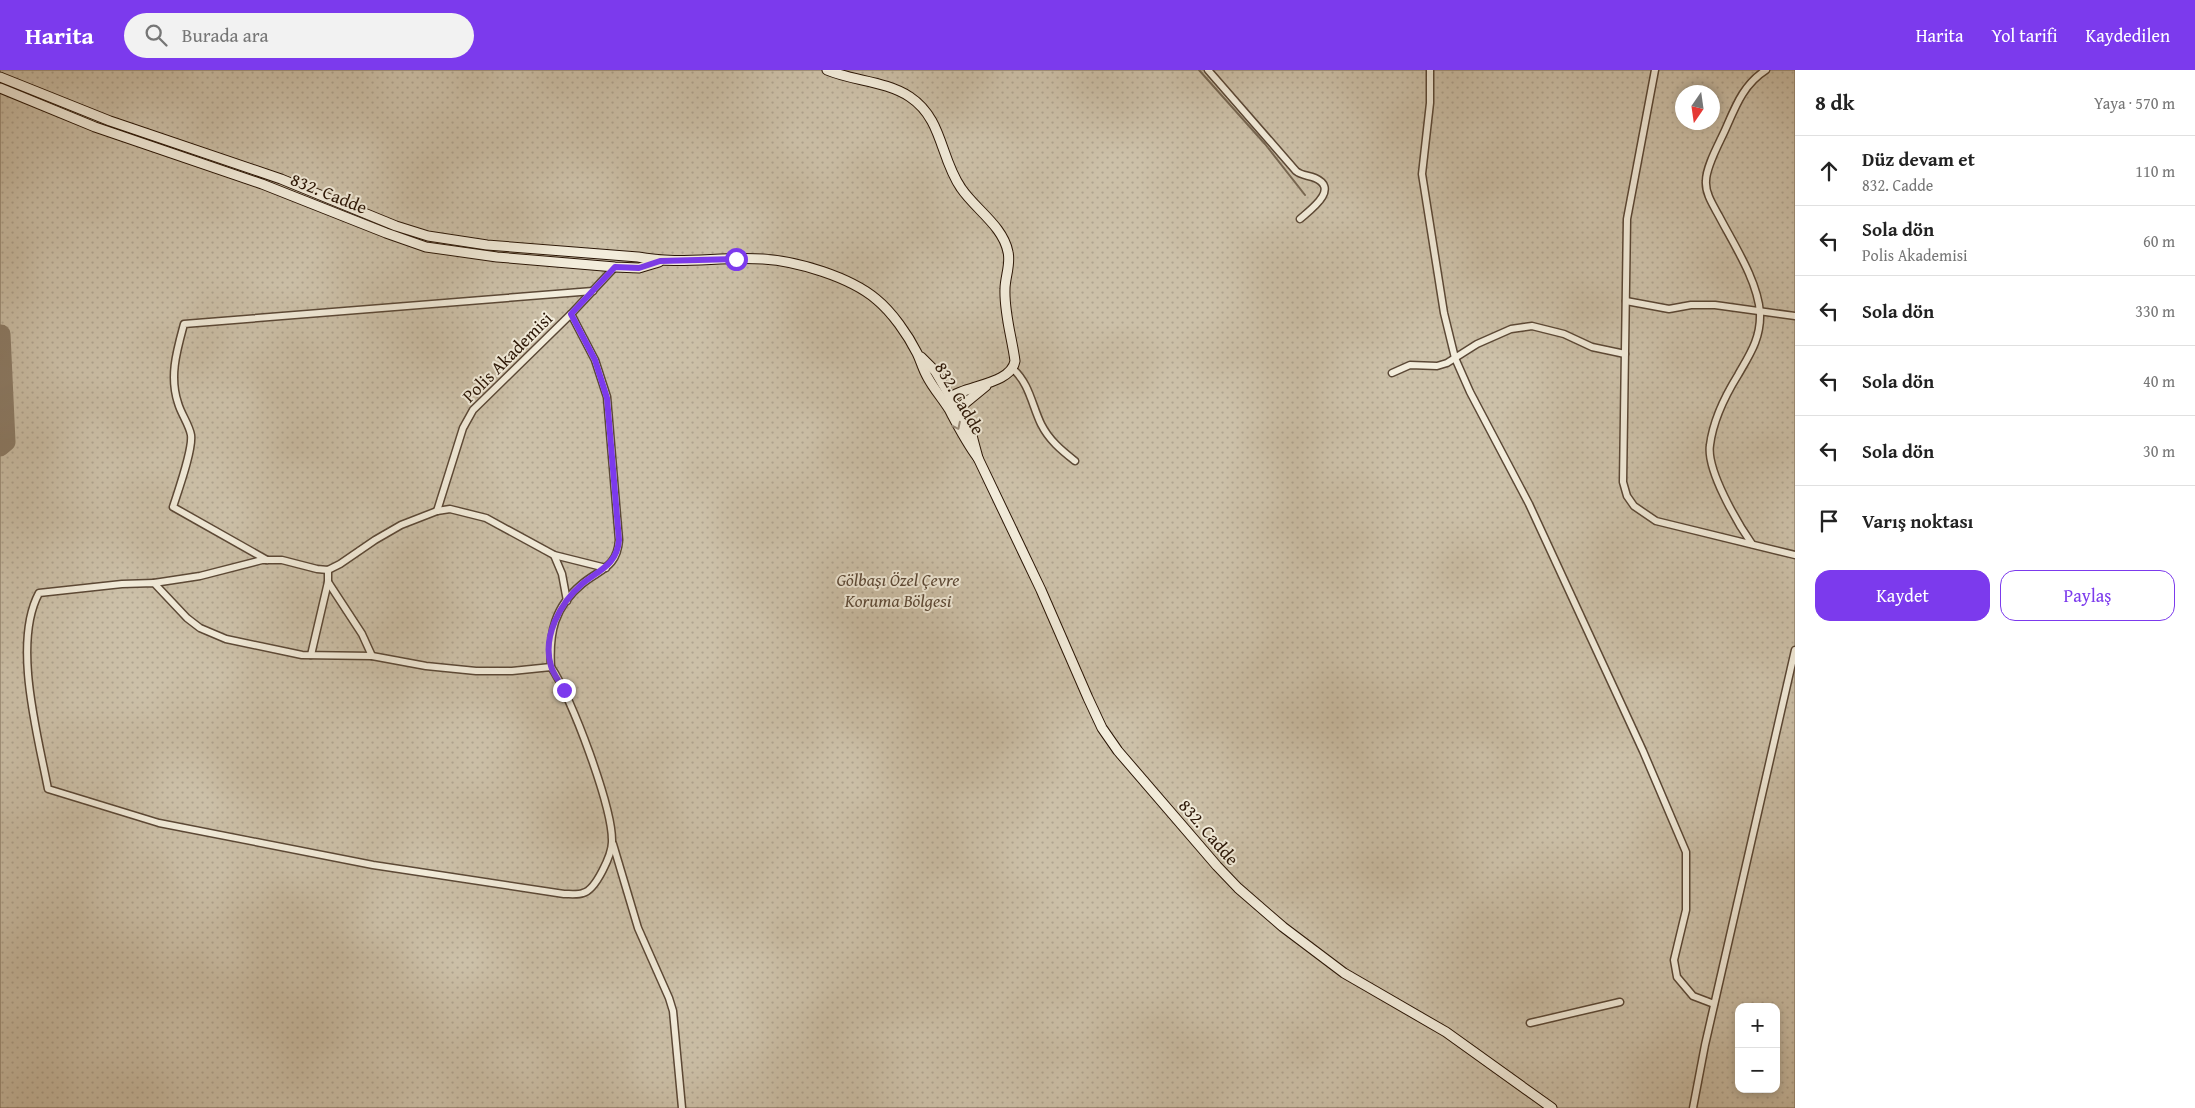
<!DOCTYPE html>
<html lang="tr">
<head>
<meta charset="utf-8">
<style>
	body { margin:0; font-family:"Gentium Book Plus",serif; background:#f2f2f2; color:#222 }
	.controls { position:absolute; right:15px; bottom:15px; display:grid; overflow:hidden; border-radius:10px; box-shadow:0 2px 8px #0003 }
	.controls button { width:45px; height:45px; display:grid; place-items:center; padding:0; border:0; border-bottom:1px solid #e0e0e0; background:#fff; color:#222; font:25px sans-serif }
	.compass { position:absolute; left:1675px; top:15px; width:45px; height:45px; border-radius:50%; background:#fff; box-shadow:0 2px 8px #0003; rotate:193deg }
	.stop { position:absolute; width:15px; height:15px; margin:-11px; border:4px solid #7c3aed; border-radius:50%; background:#fff }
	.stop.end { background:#7c3aed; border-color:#fff; box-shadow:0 1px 5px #0008 }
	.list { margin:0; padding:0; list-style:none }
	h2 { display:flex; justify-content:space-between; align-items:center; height:65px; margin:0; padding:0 20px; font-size:21px }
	h2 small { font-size:16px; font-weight:400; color:#767676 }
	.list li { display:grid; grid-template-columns:32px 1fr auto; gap:15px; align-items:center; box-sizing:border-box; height:70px; padding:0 20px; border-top:1px solid #e0e0e0 }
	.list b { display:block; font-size:19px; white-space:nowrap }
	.list p { margin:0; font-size:16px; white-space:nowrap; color:#767676 }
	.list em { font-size:16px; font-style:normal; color:#767676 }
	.actions { display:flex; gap:10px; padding:15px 20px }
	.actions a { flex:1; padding:11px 0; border:1px solid #7c3aed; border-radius:15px; text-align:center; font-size:18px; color:#7c3aed }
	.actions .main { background:#7c3aed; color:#fff }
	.icon { flex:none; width:28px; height:28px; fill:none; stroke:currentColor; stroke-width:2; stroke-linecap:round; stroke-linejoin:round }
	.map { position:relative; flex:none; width:1795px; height:1038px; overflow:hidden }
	header { display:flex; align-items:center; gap:30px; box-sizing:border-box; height:70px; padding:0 25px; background:#7c3aed; color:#fff }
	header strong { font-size:24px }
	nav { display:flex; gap:28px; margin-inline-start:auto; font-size:18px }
	.search { width:350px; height:45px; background:#f2f2f2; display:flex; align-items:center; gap:12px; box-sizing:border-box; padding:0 18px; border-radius:28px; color:#767676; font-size:19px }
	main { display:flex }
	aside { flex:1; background:#fff }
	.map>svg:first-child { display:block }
	.park { fill:url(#park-dots); stroke:#7b6a56; fill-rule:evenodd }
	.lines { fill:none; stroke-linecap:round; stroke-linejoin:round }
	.stream { stroke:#776752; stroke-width:2 }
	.taxiway { stroke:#8c7c67; stroke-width:19 }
	.street-casing { stroke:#5b4836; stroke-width:9 }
	.secondary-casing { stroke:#2a1505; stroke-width:11 }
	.street { stroke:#f3eddc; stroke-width:6 }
	.secondary { stroke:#f3eddc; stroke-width:9 }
	.oneway { stroke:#998c7b }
	.route { stroke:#7c3aed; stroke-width:6 }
	.labels { text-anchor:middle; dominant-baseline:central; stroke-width:4; stroke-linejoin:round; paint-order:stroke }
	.street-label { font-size:18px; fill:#2a1505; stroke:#f3eddc }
	.park-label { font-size:18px; font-style:italic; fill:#5b4836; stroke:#f3eddc }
</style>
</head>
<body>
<header>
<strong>Harita</strong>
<div class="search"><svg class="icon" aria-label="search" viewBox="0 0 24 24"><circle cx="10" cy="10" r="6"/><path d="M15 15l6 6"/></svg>Burada ara</div>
<nav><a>Harita</a><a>Yol tarifi</a><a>Kaydedilen</a></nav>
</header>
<main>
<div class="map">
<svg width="1795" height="1038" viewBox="0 0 1795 1038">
	<defs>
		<pattern id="park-dots" width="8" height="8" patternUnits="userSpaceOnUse" patternTransform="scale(1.25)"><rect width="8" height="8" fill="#ccc0a8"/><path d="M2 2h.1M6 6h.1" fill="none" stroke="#afa48f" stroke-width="1.8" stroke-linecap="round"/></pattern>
	</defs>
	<rect width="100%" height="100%" fill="#ede3c9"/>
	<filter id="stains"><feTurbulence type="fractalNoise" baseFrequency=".004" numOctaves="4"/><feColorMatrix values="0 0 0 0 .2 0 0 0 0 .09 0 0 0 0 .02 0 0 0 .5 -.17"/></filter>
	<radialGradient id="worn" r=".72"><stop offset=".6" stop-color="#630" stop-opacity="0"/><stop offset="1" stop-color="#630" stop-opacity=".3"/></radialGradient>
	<path class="park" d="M0,0H1795V1038H0ZM1682,22H1712V52H1682ZM1739,937H1776V1019H1739Z"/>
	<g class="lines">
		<polyline class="stream" points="1199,0 1265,74 1305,125"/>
		<polyline class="taxiway" points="0,377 6,372 1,264"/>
		<g class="street-casing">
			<g id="street">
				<path d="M1208,0L1296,101C1302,106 1308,105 1315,108C1340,119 1310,140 1300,149"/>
				<polyline points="1430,0 1430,33 1422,104 1444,243 1455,288 1470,322 1529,434 1643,681 1686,782 1686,840 1674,890 1677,907 1693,926 1714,934"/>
				<polyline points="1655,0 1627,149 1623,412 1627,426 1634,436 1656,451 1795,485"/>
				<polyline points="1626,231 1669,239 1691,235 1715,235 1795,246"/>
				<path d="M1013,299C1029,313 1032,335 1041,354C1049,370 1061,380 1075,391"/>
				<polyline points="1392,303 1410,295 1437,296 1447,293 1477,274 1511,259 1532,256 1564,264 1592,277 1625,284"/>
				<polyline points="437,441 463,358 473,340 571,244 615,197"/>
				<path d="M1752,474C1738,454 1706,400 1710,375C1713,351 1725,326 1738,305C1750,284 1761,268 1760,243C1758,211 1733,173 1719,146C1713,135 1705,123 1706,111C1706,96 1720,72 1726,58C1736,35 1744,14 1766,0"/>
				<polyline points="554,485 562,504 567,531"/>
				<path d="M267,490L173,437C178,421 193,380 191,365C189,354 181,344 178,333C169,306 177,280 184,254L593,221"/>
				<polyline points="328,512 362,564 372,586"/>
				<path d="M154,513L187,548L200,558L226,569L302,585L372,586L426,596L476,601H512L551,597C571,626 613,738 612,772C612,784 596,820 583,823C578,825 570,824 564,824L373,795L159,753L48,719C38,666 12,573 39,523L122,514Z"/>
				<polyline points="154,513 200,506 262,490 282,490 317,499 328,500 340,494 375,470 401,455 437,441 450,439 486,448 554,485 606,498"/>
				<polyline points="311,585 328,512 328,500"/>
				<path d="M551,597C549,563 554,537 582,514C600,499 617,498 619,470L607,327L595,290L571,244"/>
				<polyline points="613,774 638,858 669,928 673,941 682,1038"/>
				<polyline points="1530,953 1620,932"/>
				<polyline points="1693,1038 1705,975 1795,580"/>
			</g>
		</g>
		<g class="secondary-casing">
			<g id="secondary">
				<path d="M827,0C853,11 886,11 910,27C943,49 940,88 961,118C975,139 1003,156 1008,182C1011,194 1005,207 1005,219C1004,243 1012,268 1015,291C1011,315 964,315 948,329"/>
				<path d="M0,7L110,51L281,109L396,156L428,166L487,175L638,187C679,195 721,186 763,189C797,191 850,207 876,229C892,242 908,265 917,283C921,291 923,300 928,308C934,319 942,328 949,339C958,356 966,372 978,388"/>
				<polyline points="0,18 95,57 262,114 386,163 426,177 497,187 615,197 639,198 659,192"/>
				<polyline points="921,287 935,301 971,362 978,388 1041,520 1088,628 1102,658 1118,681 1217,796 1238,818 1283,857 1344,903 1446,962 1552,1038"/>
				<polyline points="955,339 958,339 986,316"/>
			</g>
		</g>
		<use href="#street" class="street"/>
		<use href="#secondary" class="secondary"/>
	</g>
	<defs><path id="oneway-chevron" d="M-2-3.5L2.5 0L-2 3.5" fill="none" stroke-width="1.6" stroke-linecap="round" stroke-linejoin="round" transform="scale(1.25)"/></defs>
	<use class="oneway" href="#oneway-chevron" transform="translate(957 356) rotate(64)"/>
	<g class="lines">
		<path class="route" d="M564,620C560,612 553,604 551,596C542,567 560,533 582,514C599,500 617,495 619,470L607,328L595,290L571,244L615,197L639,198L660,191L736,189"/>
	</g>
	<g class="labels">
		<g class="street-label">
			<text transform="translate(329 123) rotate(22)">832. Cadde</text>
			<text transform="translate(507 287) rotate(-45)">Polis Akademisi</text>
			<text transform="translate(960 328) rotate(60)">832. Cadde</text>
			<text transform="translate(1209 762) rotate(49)">832. Cadde</text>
		</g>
		<g class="park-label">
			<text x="898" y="509">Gölbaşı Özel Çevre<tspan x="898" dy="21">Koruma Bölgesi</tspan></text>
		</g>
	</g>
	<rect width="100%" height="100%" filter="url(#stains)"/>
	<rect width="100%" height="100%" fill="url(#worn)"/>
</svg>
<div class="controls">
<button>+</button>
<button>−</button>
</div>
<svg class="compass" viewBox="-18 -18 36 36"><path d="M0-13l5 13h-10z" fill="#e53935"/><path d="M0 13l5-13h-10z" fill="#767676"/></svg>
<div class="stop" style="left:736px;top:189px"></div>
<div class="stop end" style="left:564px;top:620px"></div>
</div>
<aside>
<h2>8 dk<small>Yaya · 570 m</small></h2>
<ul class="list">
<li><svg class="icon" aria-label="ahead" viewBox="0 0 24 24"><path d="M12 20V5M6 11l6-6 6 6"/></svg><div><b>Düz devam et</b><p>832. Cadde</p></div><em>110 m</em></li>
<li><svg class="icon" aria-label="left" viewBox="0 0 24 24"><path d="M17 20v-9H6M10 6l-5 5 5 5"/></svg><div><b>Sola dön</b><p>Polis Akademisi</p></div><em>60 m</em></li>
<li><svg class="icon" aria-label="left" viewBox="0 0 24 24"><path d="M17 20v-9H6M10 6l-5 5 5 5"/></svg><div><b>Sola dön</b></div><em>330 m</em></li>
<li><svg class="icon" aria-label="left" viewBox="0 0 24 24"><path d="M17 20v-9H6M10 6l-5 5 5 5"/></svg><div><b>Sola dön</b></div><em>40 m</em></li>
<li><svg class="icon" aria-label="left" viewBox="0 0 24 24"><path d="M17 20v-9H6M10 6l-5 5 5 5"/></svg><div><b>Sola dön</b></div><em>30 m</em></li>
<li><svg class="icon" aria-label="arrive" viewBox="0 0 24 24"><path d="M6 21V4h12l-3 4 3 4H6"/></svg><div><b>Varış noktası</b></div></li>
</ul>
<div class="actions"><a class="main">Kaydet</a><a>Paylaş</a></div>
</aside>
</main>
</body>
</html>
